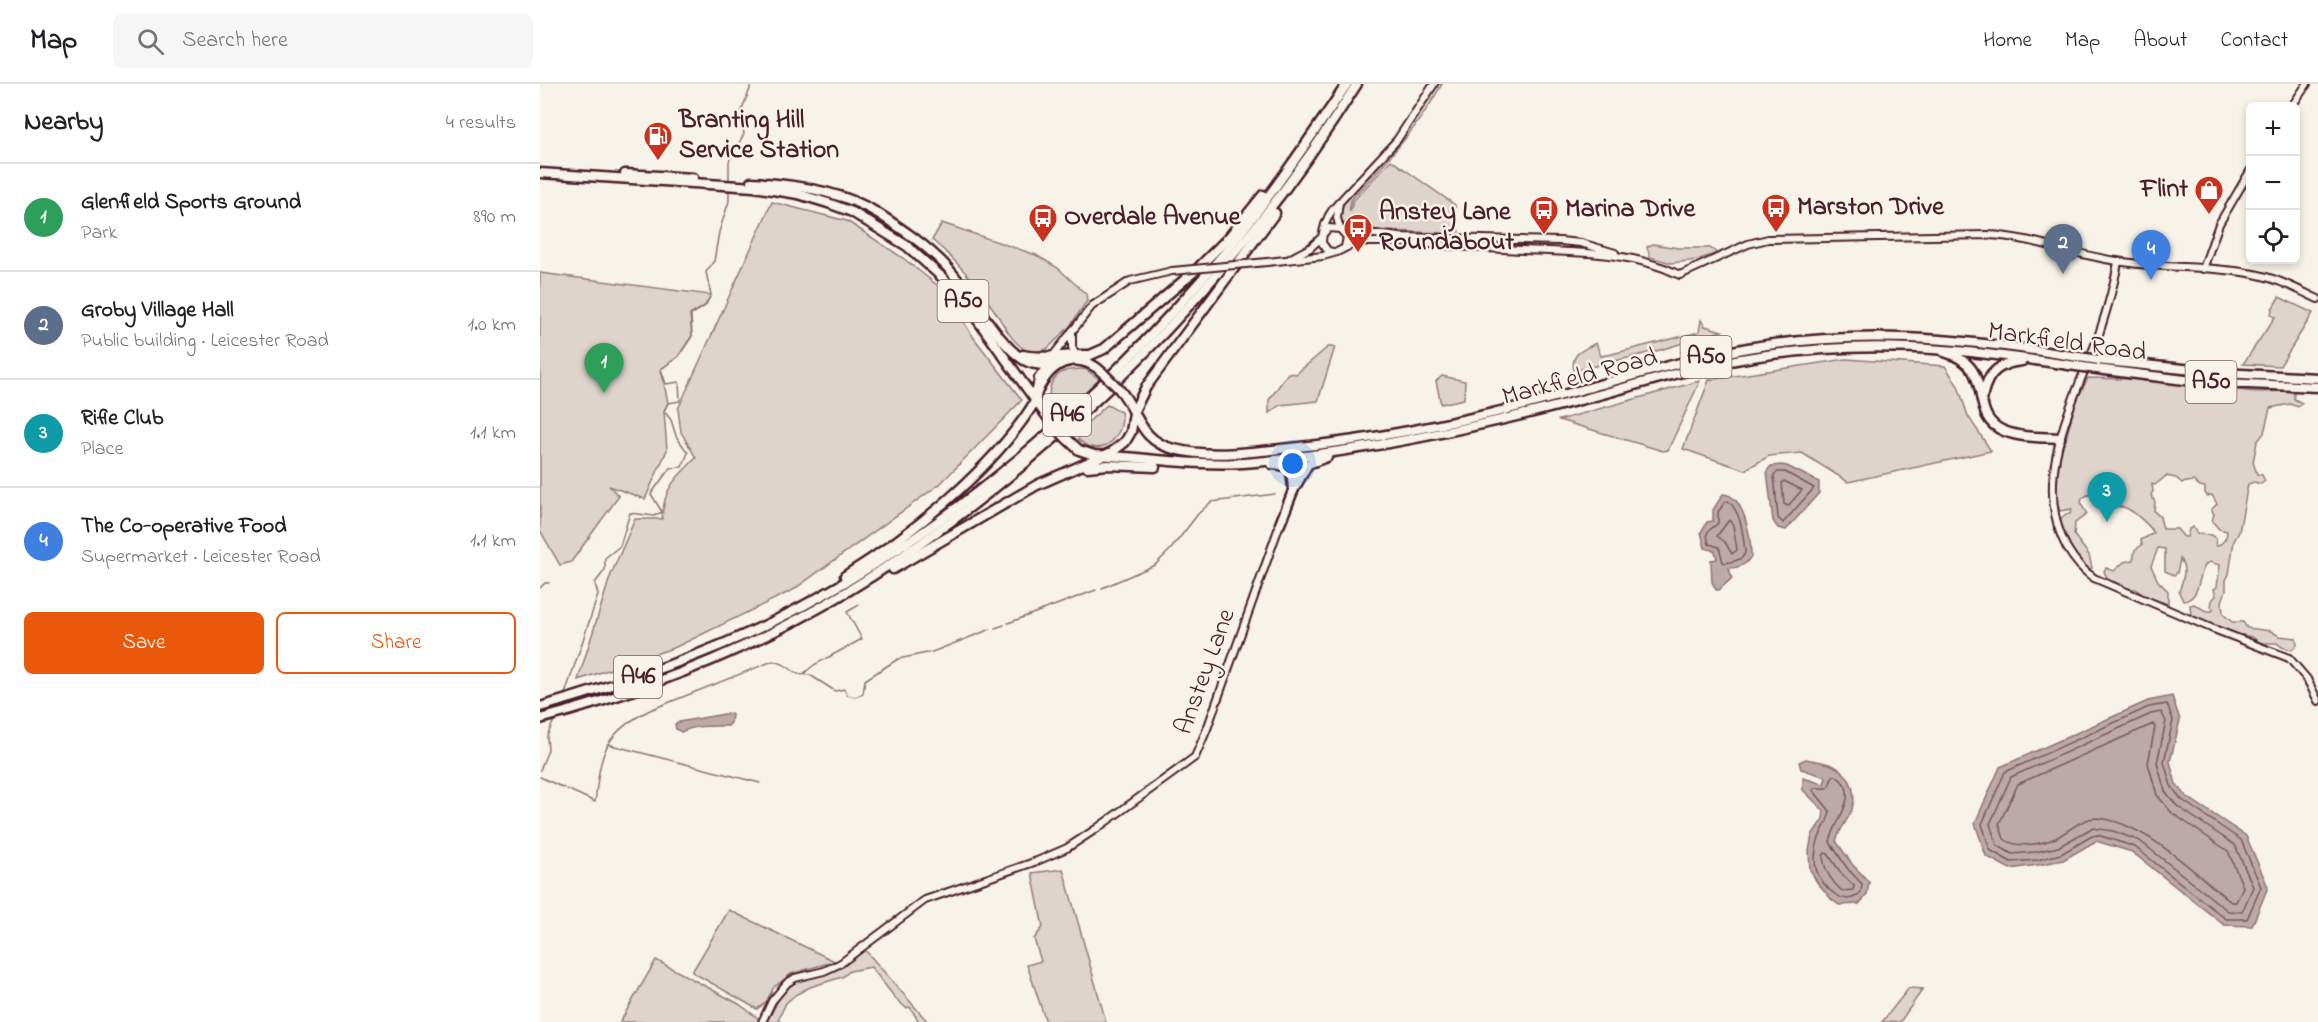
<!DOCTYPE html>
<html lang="en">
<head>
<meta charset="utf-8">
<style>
	body { margin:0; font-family:"Indie Flower",sans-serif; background:#f6f6f6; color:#202124 }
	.controls { position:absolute; right:18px; top:18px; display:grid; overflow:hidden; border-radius:9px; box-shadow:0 3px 9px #0003 }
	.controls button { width:54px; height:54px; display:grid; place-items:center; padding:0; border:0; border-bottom:2px solid #e0e0e0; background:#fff; color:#202124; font:30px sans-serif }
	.you { position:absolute; left:753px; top:380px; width:21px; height:21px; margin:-15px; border:4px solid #fff; border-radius:50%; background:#1a73e8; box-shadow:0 0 0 9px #1a73e833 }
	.badge { display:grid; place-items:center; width:39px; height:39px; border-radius:50%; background:#ea580c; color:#fff; font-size:20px; font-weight:700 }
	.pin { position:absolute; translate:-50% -50px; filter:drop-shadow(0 2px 3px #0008) }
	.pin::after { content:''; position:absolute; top:32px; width:21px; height:18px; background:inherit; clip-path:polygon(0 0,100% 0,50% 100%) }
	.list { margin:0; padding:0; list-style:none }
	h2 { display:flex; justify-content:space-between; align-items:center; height:78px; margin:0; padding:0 24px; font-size:26px }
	h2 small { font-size:20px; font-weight:400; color:#757577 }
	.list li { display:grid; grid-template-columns:39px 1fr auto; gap:18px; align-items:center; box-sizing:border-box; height:108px; padding:0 24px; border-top:2px solid #e0e0e0 }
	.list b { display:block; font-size:22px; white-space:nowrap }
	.list p { margin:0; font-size:20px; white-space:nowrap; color:#757577 }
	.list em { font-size:20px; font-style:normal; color:#757577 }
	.actions { display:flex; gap:12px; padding:18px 24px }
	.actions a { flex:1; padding:14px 0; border:2px solid #ea580c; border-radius:9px; text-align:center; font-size:21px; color:#ea580c }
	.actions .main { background:#ea580c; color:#fff }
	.icon { flex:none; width:33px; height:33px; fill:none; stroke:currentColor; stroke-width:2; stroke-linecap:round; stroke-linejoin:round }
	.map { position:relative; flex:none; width:1778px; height:938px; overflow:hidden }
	header { display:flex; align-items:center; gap:36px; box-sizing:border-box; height:84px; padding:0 30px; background:#fff; border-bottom:2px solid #e0e0e0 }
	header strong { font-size:28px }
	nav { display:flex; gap:33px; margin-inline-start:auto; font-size:21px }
	.search { width:420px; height:54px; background:#f6f6f6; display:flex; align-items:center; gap:15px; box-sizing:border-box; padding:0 21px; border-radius:9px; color:#757577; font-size:22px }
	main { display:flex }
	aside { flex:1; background:#fff }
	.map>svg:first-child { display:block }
	.green { fill:#ded4cc; stroke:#947a7c; stroke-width:1.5; fill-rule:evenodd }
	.water { fill:#bcaaa7; stroke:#8e7275; stroke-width:1.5 }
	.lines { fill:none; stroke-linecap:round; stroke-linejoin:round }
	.shore { stroke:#78575d; stroke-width:1.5 }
	.stream { stroke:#8e7275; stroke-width:1.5 }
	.secondary-casing { stroke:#4a1f2b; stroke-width:10 }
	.highway-casing { stroke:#4a1f2b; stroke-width:13 }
	.secondary { stroke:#f7f3e8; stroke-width:6 }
	.highway { stroke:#f7f3e8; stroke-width:8 }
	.secondary-bridge-casing { stroke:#4a1f2b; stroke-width:10; stroke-linecap:butt }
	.highway-bridge-casing { stroke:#4a1f2b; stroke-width:13; stroke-linecap:butt }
	.secondary-bridge { stroke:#f7f3e8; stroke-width:6 }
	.highway-bridge { stroke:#f7f3e8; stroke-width:8 }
	.labels { text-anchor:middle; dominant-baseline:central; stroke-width:5; stroke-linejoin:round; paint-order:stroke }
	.shield { fill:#f7f3e8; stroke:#7e5f64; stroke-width:1.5 }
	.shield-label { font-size:24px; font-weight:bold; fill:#4a1f2b }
	.poi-label { font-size:26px; font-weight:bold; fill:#4a1f2b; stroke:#f7f3e8; text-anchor:start }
	.street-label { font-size:26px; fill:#4a1f2b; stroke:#f7f3e8 }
</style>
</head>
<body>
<header>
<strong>Map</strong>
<div class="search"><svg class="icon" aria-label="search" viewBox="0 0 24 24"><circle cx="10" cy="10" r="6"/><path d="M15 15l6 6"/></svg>Search here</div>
<nav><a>Home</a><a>Map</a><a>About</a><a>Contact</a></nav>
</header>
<main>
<aside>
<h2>Nearby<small>4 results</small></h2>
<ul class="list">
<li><span class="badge" style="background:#2e9e5b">1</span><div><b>Glenfield Sports Ground</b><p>Park</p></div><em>890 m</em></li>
<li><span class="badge" style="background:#5c6f8a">2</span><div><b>Groby Village Hall</b><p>Public building · Leicester Road</p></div><em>1.0 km</em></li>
<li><span class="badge" style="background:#0f9aa8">3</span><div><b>Rifle Club</b><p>Place</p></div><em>1.1 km</em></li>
<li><span class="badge" style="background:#3f7fe0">4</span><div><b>The Co-operative Food</b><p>Supermarket · Leicester Road</p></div><em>1.1 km</em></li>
</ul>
<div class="actions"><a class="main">Save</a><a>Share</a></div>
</aside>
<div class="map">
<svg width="1778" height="938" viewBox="0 0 1778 938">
	<rect width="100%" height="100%" fill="#f7f3e8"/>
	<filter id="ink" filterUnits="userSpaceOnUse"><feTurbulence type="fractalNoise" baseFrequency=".0167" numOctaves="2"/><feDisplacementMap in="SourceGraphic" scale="12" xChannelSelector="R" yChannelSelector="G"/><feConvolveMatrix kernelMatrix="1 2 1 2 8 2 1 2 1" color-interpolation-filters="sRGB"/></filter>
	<g filter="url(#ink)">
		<g class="green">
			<path d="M897,0H902C880,40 852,72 821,105C814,112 808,117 810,128L813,117L851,76L915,121L917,145L919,147L910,152L903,149L823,146L804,140L799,132L805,116L859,58Z"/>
			<path d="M232,118L307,137L363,174L402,205L434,254L482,316L400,400L253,506L136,563L38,596L70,493L95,435H122C124,403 134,396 156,374L141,348L138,325Z"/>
			<path d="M402,139L496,171L518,184L546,210L547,217L530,242L507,265L490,269C468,257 464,238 449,219C433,196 414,174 392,156Z"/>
			<polygon points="1113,160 1138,164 1170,164 1177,169 1157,176 1131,179 1110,173 1107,163"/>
			<polygon points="0,189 171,211 165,222 151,231 152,252 138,273 121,285 128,319 124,327 127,366 105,415 69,402 79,412 31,478 20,481 0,446"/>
			<polygon points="1739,213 1773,229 1740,282 1703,280 1735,233 1731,231 1732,225"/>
			<path d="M1161,236L1165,242L1182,247L1120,266L1034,287C1030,269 1042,267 1056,259L1061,272L1072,270L1159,248Z"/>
			<polygon points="788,263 795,263 778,317 740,321 729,329 729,316 748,289 756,290"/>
			<polygon points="1306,275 1405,282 1418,302 1428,332 1451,367 1308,398 1262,369 1229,372 1205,386 1143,365 1169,296"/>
			<path d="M545,285L559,295L517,334C506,319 505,295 525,287C531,285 538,285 545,285Z"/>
			<polygon points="902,292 925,297 924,315 901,320 896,297"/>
			<path d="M1548,294L1587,295L1717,308L1747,307L1754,309V315L1762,319L1758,323L1750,320L1730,324L1724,349L1717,358L1713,378L1717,390L1722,391L1725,397L1721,400L1714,398L1708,400L1699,448L1694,457L1689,490L1686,496V506L1682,518L1683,530L1692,538H1703L1707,544L1731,547L1739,552L1756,554L1757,561L1752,566L1742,563L1737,559H1721L1712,553L1692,549L1655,535L1651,531L1650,521L1654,520L1666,527H1672L1674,525L1671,523L1672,516L1676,512L1674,505L1677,503L1680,481L1669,478L1666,480C1657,492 1661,515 1643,517L1639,508C1642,497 1648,486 1640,475L1637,489L1634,491L1625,487V465L1618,464L1611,482L1618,497L1628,507V520L1604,512L1596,505L1584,504L1575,498L1568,497L1564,487L1566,484L1574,487L1584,478L1593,476L1595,466L1602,461L1601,456L1614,449C1610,442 1592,425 1583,423C1580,422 1576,423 1573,421L1563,408L1556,411L1550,410L1542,414L1541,420L1547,430L1535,439L1534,451L1549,471L1552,484L1545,486L1528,460L1518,437L1526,430H1530L1532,425L1520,427L1515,416L1516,408L1512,404L1520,378L1517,368L1525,359L1535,320ZM1626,392L1636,394L1642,399L1653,397L1660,402L1665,403V409L1667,412L1672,411L1677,420L1671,426L1674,430L1672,437L1679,445L1687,447C1687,454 1683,460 1677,462L1675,461L1676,455L1671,451L1657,450L1653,443L1649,445L1647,453H1644L1637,445H1623L1620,433L1614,427L1615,418L1611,411L1613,407L1612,400L1615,401Z"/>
			<polygon points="1160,297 1128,366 1123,367 1019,336"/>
			<path d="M567,321L581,328C586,345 570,368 551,363C546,362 542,358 538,355L543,343Z"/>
			<polygon points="523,785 566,938 506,938 487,881 501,877 494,855 503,843 492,789"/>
			<polygon points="189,826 284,872 295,877 251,890 234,903 226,918 217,925 152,888"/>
			<polygon points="325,866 388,938 379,938 370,923 366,924 356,915 331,883 310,887 302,893 270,903 255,911 246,919 238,936 241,938 227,938 241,911 257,896 293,887"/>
			<polygon points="116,876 199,920 219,935 217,938 80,938"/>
			<polygon points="1369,904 1383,905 1360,938 1342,938"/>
		</g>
		<g class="water">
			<polygon points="1241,381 1247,382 1279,398 1279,409 1246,446 1238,444 1233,437 1227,387 1231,382"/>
			<path d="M1183,410C1205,411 1211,455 1211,472C1207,480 1199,484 1189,484L1192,494L1179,506H1176L1172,498L1171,476L1177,475L1175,467L1165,464L1161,448L1167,438L1173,437V426Z"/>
			<polygon points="1632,612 1640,636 1630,678 1636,700 1646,712 1706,752 1728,803 1712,842 1684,841 1592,768 1556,757 1523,776 1498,781 1470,785 1446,772 1435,739 1460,683 1608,617"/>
			<path d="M190,629L192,631L191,639L188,642C171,642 156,641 141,648L136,645L135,640L139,638Z"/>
			<path d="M1266,675C1275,677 1286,678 1294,682C1313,692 1319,713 1309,732C1304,741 1299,747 1296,757L1312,780L1329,798L1327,811L1319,820L1299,821L1291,815L1277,798L1270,786L1269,767L1272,751L1283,735L1284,727L1263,706V694L1284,700L1286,693L1261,685L1259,678Z"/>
		</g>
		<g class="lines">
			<g class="shore">
				<polygon points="1237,388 1245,388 1274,404 1243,439 1238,434 1234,391"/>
				<polygon points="1244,397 1262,406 1248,422 1244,420 1242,399"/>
				<path d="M1185,418L1188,417C1202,429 1203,452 1205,468C1203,477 1193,477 1186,479L1183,478L1179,463L1169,460C1164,443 1170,448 1178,439V428Z"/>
				<polygon points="1189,436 1193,441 1197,466 1192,470 1185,458 1177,452"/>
				<polygon points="1627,620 1633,636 1624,678 1631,702 1642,716 1701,756 1721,803 1707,835 1686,835 1595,763 1558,751 1552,752 1521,770 1497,776 1471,778 1450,766 1442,740 1465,688 1609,623"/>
				<polygon points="1621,628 1626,637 1617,679 1625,707 1637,722 1695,761 1713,803 1702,828 1688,827 1600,757 1573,747 1552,744 1518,763 1495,768 1472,770 1457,761 1450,740 1471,693 1611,630"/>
				<path d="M1613,640L1615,643L1608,679L1617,711L1632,729L1688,767L1703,803L1696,818H1691C1656,790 1603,737 1557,734C1542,734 1529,747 1516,754C1502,760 1477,765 1464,755L1459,740L1478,700Z"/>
				<path d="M1293,692H1296C1323,710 1294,736 1290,758L1307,784L1322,800L1321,808C1305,826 1282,803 1276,785C1275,780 1275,771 1276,766C1277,751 1288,741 1290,727L1273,706L1276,704H1288Z"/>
				<path d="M1285,769L1288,770L1301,789L1314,802L1313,806L1302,807C1291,797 1284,786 1283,772Z"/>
			</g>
			<g class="stream">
				<polyline points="189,98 189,77 204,50 200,30 210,5 210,0"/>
				<polyline points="0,504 5,499 9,499"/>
				<polyline points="562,504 615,481 631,465 658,430 671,418 735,410"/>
				<polyline points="468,539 556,506"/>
				<polyline points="455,544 464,541"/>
				<polyline points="262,591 274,581 322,555 307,528 319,521"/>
				<polyline points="24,613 58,511 55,499 65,486 65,474 80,462 90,429 114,432 122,428 111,410 130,384 142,383 148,369 136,352 131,336 124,327 128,319 140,317 139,298 126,300 121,285 138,273 152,252 150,231 165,222 171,211 166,188 174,177 179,148 189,117 189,106"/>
				<polyline points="67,660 220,699"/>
				<polyline points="0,686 8,666 7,652 15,634"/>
				<polyline points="0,693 24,704"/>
				<polyline points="27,705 55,718 56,711"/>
				<path d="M56,710C61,664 68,647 110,626L233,577L243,580L258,590L270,591L295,607L304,605L307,611L315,613L323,610L325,596L358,575L392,568L451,545"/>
			</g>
			<g class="secondary-casing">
				<g id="secondary">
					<polyline points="1752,22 1767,0"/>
					<polyline points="799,118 797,134 800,145"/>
					<polyline points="802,146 860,153 1020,157 1041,159 1075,169"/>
					<polyline points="783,150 789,144 800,145 807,153 805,163"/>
					<path d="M793,168L788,167L782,159C782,146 785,136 793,125L857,56L894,0"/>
					<polyline points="751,174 770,164 782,153"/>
					<path d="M727,178L783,172L797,168L817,158H848C886,159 925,163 963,165C1023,169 1085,164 1140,191L1208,160L1228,155L1448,151C1492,153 1534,171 1577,177C1622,185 1669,181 1714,190C1736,194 1757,205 1778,215"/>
					<path d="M1578,178C1574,202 1566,229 1558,253C1534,316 1490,397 1527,464C1534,476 1542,486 1554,494L1671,544L1749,574L1767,595L1778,617"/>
					<polyline points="1663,185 1679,140 1710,87"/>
					<polyline points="532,247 532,263 537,274"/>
					<polyline points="496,306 498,294 515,269 552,222 590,197 632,187"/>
					<polyline points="222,938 232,917 247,899 255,894 284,887 301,879 385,816 497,777 527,764 556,745 655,673 667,645 740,440"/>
				</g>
			</g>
			<g class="highway-casing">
				<g id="highway">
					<polyline points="0,89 214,103 258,110 288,119 312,128 367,162 404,195 429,224 511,338"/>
					<polyline points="85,90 153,94"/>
					<path d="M211,98C253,100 303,107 339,130C362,145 386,161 405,181C429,205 457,260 484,276C495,282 507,282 520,279"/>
					<path d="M1404,268C1459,283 1425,331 1464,347C1481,354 1503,353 1520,354"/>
					<path d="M483,271C504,276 525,270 547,271"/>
					<polyline points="539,276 564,265 656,186 689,153 723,111"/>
					<polyline points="1566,277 1682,289 1778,294"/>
					<polyline points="1564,286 1661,298 1778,303"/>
					<path d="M579,305C600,329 598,356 634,365C674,375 719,367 759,363C835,355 911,340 985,321C1059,302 1133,278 1208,264C1317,245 1424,254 1532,272"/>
					<path d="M1443,310C1448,288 1460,279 1482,277"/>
					<path d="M496,315C496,308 499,303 503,297C518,273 543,270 563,289"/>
					<polyline points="594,327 606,303 735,129"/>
					<path d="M526,354L539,366L554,371C604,373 652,382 703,379C726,378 749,374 772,371C864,359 954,339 1044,315C1100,300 1156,282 1213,273C1325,255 1418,264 1529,281"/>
					<path d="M732,380C752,381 752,388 753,407"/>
					<polyline points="547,383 568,381 615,383"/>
					<polyline points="740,440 753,407 768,380 787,373"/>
					<polyline points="353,485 497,401 572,368 585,358 591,348 594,329"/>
					<path d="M305,492C372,450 455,384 496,316"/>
					<path d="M0,623C80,600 161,573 236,536C409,449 563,314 687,166C730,113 769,56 807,0"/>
					<path d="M0,635C79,614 155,586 229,550C322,505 406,445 485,379C616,270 726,144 817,0"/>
				</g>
			</g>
			<use href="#secondary" class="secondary"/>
			<use href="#highway" class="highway"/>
			<g class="secondary-bridge-casing">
				<polyline id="secondary-bridge" points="632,187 727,178"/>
			</g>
			<g class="highway-bridge-casing">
				<g id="highway-bridge">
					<polyline points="1532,272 1566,277"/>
					<polyline points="1529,281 1564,286"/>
					<polyline points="563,289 579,305"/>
					<polyline points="511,338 526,354"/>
				</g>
			</g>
			<use href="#secondary-bridge" class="secondary-bridge"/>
			<use href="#highway-bridge" class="highway-bridge"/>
		</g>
	</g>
	<defs>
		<g id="fuel-pin" transform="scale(1.5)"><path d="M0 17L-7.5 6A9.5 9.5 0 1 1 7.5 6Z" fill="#c8321e" stroke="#f7f3e8"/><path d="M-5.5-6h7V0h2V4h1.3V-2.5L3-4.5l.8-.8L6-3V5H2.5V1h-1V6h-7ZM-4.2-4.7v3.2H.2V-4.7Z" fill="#fff"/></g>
		<g id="shop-pin" transform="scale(1.5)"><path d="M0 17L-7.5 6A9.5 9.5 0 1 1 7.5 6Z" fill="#c8321e" stroke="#f7f3e8"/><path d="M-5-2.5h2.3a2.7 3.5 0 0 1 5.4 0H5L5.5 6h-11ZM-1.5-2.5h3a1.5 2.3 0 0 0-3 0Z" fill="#fff"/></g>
		<g id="bus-pin" transform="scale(1.5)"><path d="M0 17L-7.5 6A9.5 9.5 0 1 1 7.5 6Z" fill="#c8321e" stroke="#f7f3e8"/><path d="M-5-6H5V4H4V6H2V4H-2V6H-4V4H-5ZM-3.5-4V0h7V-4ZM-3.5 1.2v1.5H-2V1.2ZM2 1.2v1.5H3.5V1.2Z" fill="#fff"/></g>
	</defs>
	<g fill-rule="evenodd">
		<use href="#fuel-pin" x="118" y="52"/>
		<use href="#shop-pin" x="1669" y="106"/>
		<use href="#bus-pin" x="1236" y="124"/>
		<use href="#bus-pin" x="1004" y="126"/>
		<use href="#bus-pin" x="503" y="134"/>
		<use href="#bus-pin" x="818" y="144"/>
	</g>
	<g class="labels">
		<g class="shield">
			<rect x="397.5" y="196" width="51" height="42" rx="4.5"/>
			<rect x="1140.5" y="252" width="51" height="42" rx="4.5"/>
			<rect x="1645.5" y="277" width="51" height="42" rx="4.5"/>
			<rect x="503" y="310" width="48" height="42" rx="4.5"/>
			<rect x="74" y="572" width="48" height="42" rx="4.5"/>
		</g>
		<g class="shield-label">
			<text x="423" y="217">A50</text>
			<text x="1166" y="273">A50</text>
			<text x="1671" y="298">A50</text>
			<text x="527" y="331">A46</text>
			<text x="98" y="593">A46</text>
		</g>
		<g class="poi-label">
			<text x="139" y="37">Branting Hill<tspan x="139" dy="30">Service Station</tspan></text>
			<text x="1648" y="106" text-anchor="end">Flint</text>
			<text x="1257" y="124">Marston Drive</text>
			<text x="1025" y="126">Marina Drive</text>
			<text x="839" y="129">Anstey Lane<tspan x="839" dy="30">Roundabout</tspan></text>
			<text x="524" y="134">Overdale Avenue</text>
		</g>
		<g class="street-label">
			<text transform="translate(1527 259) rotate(8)">Markfield Road</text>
			<text transform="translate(1040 294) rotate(-15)">Markfield Road</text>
			<text transform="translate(666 588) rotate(-70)">Anstey Lane</text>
		</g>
	</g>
</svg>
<div class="controls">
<button>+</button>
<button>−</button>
<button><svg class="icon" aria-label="locate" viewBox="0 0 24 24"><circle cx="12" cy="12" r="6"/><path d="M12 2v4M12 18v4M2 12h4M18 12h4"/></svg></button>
</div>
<div class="you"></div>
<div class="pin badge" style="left:64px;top:309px;background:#2e9e5b">1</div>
<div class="pin badge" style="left:1523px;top:190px;background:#5c6f8a">2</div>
<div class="pin badge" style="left:1567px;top:438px;background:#0f9aa8">3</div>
<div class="pin badge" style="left:1611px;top:196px;background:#3f7fe0">4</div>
</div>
</main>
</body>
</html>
